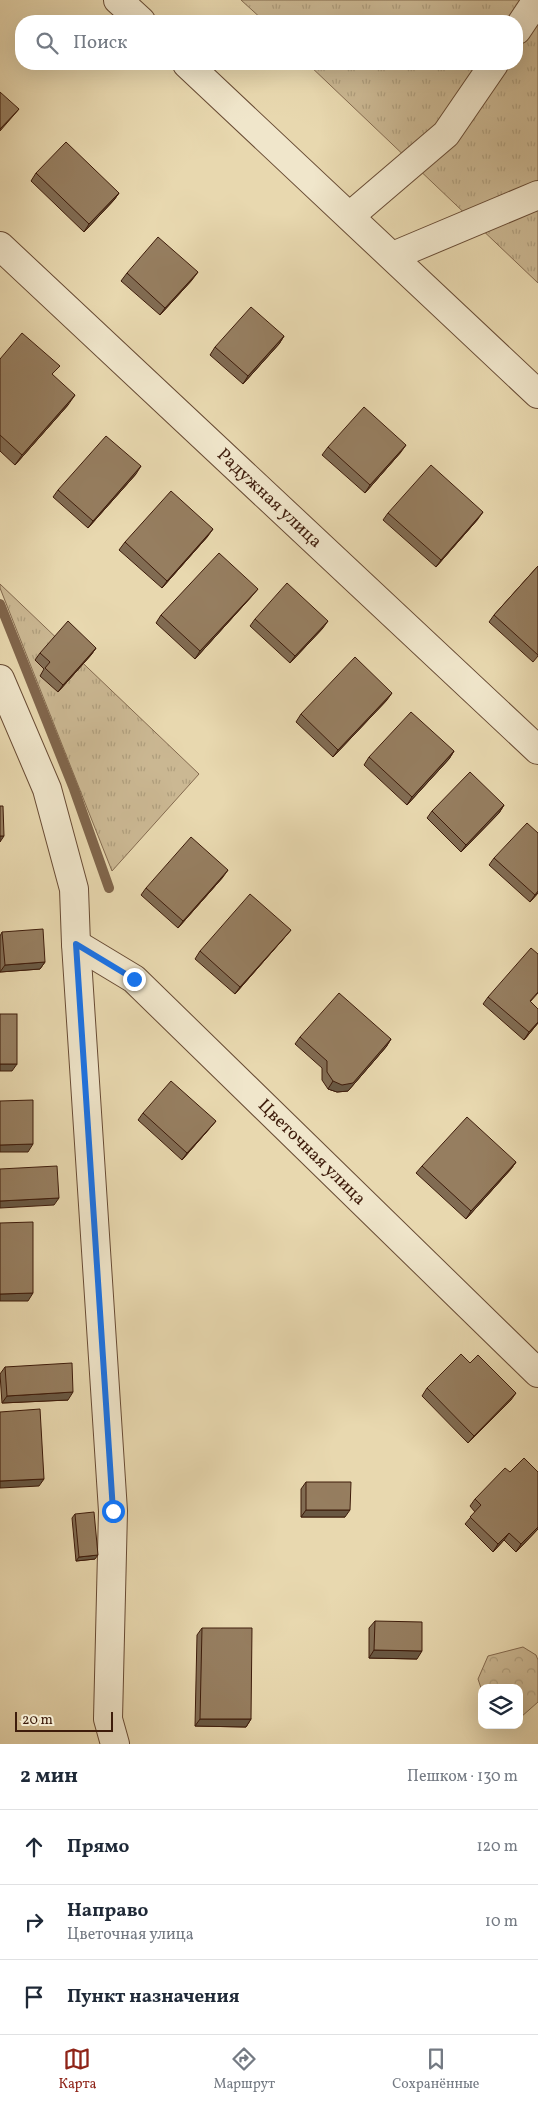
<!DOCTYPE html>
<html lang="ru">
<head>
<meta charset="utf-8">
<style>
	body { margin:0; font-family:Vollkorn,serif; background:#f2f2f3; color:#1f2937 }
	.controls { position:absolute; right:15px; bottom:15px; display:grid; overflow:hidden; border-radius:10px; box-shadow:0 5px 20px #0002 }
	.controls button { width:45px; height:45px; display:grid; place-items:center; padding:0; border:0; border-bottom:1px solid #e0e1e3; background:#fff; color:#1f2937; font:25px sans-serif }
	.scale { position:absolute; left:15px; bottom:12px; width:98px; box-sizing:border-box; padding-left:5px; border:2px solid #3e1c0b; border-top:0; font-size:14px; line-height:18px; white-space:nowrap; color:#3e1c0b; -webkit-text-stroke:4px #f0e6cb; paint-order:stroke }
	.stop { position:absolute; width:15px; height:15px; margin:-11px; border:4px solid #1a73e8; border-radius:50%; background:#fff }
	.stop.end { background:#1a73e8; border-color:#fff; box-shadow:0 1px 5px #0008 }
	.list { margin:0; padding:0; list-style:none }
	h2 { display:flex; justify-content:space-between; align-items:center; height:65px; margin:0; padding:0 20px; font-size:21px }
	h2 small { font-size:16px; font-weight:400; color:#747a83 }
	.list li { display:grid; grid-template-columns:32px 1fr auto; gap:15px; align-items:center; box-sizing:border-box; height:75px; padding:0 20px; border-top:1px solid #e0e1e3 }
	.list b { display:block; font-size:19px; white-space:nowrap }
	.list p { margin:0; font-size:16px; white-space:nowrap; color:#747a83 }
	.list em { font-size:16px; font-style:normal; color:#747a83 }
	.icon { flex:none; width:28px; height:28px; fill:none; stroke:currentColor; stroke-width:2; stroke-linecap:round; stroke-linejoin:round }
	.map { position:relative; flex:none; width:538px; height:1744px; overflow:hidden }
	.search { position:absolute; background:#fff; box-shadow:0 5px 20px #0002; left:15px; right:15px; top:15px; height:55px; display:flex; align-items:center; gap:12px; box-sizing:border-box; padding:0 18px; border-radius:20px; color:#747a83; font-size:19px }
	.sheet { height:290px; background:#fff }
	nav { display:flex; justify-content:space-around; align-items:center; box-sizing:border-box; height:70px; border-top:1px solid #e0e1e3; background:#fff; font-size:14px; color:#747a83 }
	nav a { display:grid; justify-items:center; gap:2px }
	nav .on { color:#8f2418 }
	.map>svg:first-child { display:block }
	.grass { fill:url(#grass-tufts); stroke:#846a4f }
	.forest { fill:url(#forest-crowns); stroke:#846a4f }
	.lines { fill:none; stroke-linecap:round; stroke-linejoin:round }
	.stream { stroke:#81664c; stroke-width:10 }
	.street-casing { stroke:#684b34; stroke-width:30 }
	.street { stroke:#f0e6cb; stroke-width:28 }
	.wall { fill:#816c53; stroke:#3e1c0b }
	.shaded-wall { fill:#695843; stroke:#3e1c0b }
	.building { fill:#967e60; stroke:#3e1c0b }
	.route { stroke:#1a73e8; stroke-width:6 }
	.labels { text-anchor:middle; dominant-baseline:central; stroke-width:4.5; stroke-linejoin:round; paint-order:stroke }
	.street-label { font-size:18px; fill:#3e1c0b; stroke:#f0e6cb }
</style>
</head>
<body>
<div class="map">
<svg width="538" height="1744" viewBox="0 0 538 1744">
	<defs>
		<pattern id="grass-tufts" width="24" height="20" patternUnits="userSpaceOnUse" patternTransform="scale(1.25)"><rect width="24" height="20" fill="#cbb893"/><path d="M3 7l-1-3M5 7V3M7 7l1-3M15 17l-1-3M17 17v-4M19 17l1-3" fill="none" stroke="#af9e7d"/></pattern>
		<pattern id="forest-crowns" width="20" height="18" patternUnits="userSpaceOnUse" patternTransform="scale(1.25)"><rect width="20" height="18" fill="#cbb893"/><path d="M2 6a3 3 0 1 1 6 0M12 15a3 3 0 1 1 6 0" fill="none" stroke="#af9e7d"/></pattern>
	</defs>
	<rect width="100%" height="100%" fill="#e8d8af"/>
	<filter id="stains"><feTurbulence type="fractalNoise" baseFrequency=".004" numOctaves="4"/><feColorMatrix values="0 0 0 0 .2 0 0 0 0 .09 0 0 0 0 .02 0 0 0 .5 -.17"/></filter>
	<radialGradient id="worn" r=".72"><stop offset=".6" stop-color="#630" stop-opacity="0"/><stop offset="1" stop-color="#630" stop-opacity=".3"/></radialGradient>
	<g class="grass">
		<polygon points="241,0 538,0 538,283 308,64 517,64 517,21 264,21"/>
		<polygon points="0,584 199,774 112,871 0,588"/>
	</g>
	<polygon class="forest" points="523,1647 536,1655 538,1660 538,1702 521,1717 519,1716 519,1688 482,1688 482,1691 478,1679 488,1656"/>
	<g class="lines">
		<polyline class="stream" points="0,604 74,789 109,888"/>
		<g class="street-casing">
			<g id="street">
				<polyline points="118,0 141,21"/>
				<polyline points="517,30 537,0"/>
				<polyline points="187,64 538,394"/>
				<polyline points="350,216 446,134 494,64"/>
				<path id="s1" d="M0,246L538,750"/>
				<polyline points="393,256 538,195"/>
				<polyline points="0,679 47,789 74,889 76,944 113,1511 108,1719 115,1744"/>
				<path id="s2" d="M76,944L134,979L538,1373"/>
			</g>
		</g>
		<use href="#street" class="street"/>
	</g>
	<g class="wall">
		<polygon points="36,173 119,193 114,200 84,232 31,181"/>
		<polygon points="127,273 192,280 160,315 121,281"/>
		<polygon points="284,336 279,344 243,384 210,355 215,347"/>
		<polygon points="0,359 53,375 68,405 15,465 0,451"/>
		<polygon points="328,447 401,452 365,493 322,455"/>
		<polygon points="136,474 88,528 53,497 58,490"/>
		<polygon points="388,513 478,519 436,567 383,520"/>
		<polygon points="208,536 162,588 119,550 125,542"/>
		<polygon points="538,566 538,656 533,662 489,622 494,615"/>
		<polygon points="252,596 195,659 156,623 161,615"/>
		<polygon points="255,619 323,628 290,663 250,626"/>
		<polygon points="96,648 91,655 58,692 40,676 44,669 35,660 40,653"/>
		<polygon points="387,700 333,757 296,722 301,714"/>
		<polygon points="454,751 449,759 407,805 364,765 369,757"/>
		<polygon points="504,805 499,813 461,852 427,818 432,811"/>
		<polygon points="494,858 538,893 530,902 489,865"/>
		<polygon points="223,877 178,928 141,895 146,888"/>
		<polygon points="2,932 45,962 40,969 0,972 0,936"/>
		<polygon points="285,937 235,994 195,959 200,951"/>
		<polygon points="538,954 538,993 530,1002 538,1009 538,1023 524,1040 483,1004 488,997"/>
		<polygon points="300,1037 391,1039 386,1047 348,1091 337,1092 328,1089 322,1080 322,1068 295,1044"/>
		<polygon points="143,1113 210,1128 182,1160 138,1120"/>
		<polygon points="516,1162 511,1169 466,1219 416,1173 422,1166"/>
		<polygon points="470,1363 511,1400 468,1443 422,1396 427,1388"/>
		<polygon points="5,1367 68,1400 2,1403 0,1374"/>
		<polygon points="306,1482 345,1517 301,1517 301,1489"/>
		<polygon points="475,1499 538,1529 516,1552 504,1540 493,1552 465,1524 475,1512 470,1506"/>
		<polygon points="75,1514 95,1559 76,1561 72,1518"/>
		<polygon points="375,1621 417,1659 369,1658 369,1628"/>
		<polygon points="202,1628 251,1719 246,1727 195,1726 197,1635"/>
	</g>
	<g class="shaded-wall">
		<polygon points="19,109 13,116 0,131 0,129"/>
		<polygon points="119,193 114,200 84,232 89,224"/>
		<polygon points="198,272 192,280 160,315 165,308"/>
		<polygon points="284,336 279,344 243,384 248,376"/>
		<polygon points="75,395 68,405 15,465 22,455"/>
		<polygon points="406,445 401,452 365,493 370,485"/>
		<polygon points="141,466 136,474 88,528 93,521"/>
		<polygon points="483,512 478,519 436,567 441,560"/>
		<polygon points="213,529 208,536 162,588 167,581"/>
		<polygon points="258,589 252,596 195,659 200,651"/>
		<polygon points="328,621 323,628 290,663 295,656"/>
		<polygon points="96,648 91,655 58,692 63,685"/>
		<polygon points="392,693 387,700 333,757 338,750"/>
		<polygon points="454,751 449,759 407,805 412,797"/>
		<polygon points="504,805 499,813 461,852 466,845"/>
		<polygon points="0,836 4,836 0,842"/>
		<polygon points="228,870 223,877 178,928 183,921"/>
		<polygon points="538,891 538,893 530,902 535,895"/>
		<polygon points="291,930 285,937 235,994 240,987"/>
		<polygon points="45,962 40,969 0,972 5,965"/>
		<polygon points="538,1022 538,1023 524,1040 529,1032"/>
		<polygon points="391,1039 386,1047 348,1091 337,1092 328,1089 333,1081"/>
		<polygon points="0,1064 17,1064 12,1071 0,1071"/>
		<polygon points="216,1121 210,1128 182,1160 187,1153"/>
		<polygon points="33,1144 28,1152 0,1152 0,1145"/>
		<polygon points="516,1162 511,1169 466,1219 471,1211"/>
		<polygon points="59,1198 54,1205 0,1208 0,1201"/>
		<polygon points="33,1293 28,1301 0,1301 0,1294"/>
		<polygon points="73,1392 68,1400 2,1403 7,1396"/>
		<polygon points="516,1393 511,1400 468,1443 474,1436"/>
		<polygon points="44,1479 39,1486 0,1488 0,1481"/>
		<polygon points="306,1510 350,1510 345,1517 301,1517"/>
		<polygon points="538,1527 538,1529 516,1552 521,1544"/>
		<polygon points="509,1533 504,1540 493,1552 498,1544"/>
		<polygon points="98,1555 95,1559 76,1561 79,1557"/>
		<polygon points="374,1650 422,1651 417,1659 369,1658"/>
		<polygon points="200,1719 251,1719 246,1727 195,1726"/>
	</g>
	<g class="building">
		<polygon points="0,92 19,109 0,129"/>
		<polygon points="66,142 119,193 89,224 36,173"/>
		<polygon points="158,237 198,272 165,308 127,273"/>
		<polygon points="251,307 284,336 248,376 215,347"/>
		<polygon points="22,333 60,366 52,374 75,395 22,455 0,435 0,359"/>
		<polygon points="364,407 406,445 370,485 328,447"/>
		<polygon points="106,436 141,466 93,521 58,490"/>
		<polygon points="431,465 483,512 441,560 388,513"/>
		<polygon points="171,491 213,529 167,581 125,542"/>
		<polygon points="219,553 258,589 200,651 161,615"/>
		<polygon points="538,566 538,655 494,615"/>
		<polygon points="287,583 328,621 295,656 255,619"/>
		<polygon points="68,621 96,648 63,685 45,668 50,662 40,653"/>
		<polygon points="355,657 392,693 338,750 301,714"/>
		<polygon points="411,712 454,751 412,797 369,757"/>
		<polygon points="470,772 504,805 466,845 432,811"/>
		<polygon points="0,806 3,806 4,836 0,836"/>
		<polygon points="527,823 538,833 538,891 535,895 494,858"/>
		<polygon points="191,837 228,870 183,921 146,888"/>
		<polygon points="250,894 291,930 240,987 200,951"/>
		<polygon points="43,929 45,962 5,965 2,932"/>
		<polygon points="531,948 538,954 538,992 530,1001 538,1009 538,1022 529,1032 488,997"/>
		<polygon points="339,993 391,1039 353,1083 342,1085 333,1081 327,1072 327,1061 300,1037"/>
		<rect x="0" y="1014" width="17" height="50"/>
		<polygon points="171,1081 216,1121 187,1153 143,1113"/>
		<polygon points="33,1100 33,1144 0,1145 0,1101"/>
		<polygon points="467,1117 516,1162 471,1211 422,1166"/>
		<polygon points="57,1166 59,1198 0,1201 0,1169"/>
		<polygon points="33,1222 33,1293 0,1294 0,1223"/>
		<polygon points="461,1354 470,1363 478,1355 516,1393 474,1436 427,1388"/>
		<polygon points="72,1363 73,1392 7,1396 5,1367"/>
		<polygon points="40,1409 44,1479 0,1481 0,1412"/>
		<polygon points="524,1458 538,1472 538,1527 521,1544 509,1533 498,1544 470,1517 481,1505 475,1499 505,1468 510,1472"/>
		<polygon points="306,1482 351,1482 350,1510 306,1510"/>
		<polygon points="94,1512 98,1555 79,1557 75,1514"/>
		<polygon points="375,1621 422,1622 422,1651 374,1650"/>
		<polygon points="202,1628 252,1628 251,1719 200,1719"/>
	</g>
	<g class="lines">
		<polyline class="route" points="113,1511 76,944 134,979"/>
	</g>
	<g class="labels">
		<g class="street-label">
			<text stroke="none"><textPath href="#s1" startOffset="369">Радужная улица</textPath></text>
			<text stroke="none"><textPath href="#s2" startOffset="316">Цветочная улица</textPath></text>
		</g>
	</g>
	<rect width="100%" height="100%" filter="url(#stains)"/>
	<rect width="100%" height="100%" fill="url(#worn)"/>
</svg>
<div class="controls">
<button><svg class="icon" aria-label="layers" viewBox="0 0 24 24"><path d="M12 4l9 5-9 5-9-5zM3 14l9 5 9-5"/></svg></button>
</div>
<div class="scale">20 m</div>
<div class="stop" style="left:113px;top:1511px"></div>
<div class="stop end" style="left:134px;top:979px"></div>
<div class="search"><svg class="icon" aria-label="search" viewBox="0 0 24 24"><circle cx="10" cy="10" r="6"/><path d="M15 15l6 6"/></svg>Поиск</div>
</div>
<section class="sheet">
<h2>2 мин<small>Пешком · 130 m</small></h2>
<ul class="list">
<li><svg class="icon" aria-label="ahead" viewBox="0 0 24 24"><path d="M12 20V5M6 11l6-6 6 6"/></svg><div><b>Прямо</b></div><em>120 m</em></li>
<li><svg class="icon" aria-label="right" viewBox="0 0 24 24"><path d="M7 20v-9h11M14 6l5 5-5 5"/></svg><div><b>Направо</b><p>Цветочная улица</p></div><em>10 m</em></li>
<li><svg class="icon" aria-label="arrive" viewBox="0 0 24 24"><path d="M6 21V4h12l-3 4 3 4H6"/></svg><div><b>Пункт назначения</b></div></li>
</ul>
</section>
<nav>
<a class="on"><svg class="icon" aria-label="map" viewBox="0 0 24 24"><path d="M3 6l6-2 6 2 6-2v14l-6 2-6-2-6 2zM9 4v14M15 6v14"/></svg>Карта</a>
<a><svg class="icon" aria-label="directions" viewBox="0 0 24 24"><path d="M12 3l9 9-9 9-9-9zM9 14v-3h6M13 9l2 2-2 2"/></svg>Маршрут</a>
<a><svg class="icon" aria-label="saved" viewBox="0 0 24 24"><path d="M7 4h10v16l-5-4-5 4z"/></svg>Сохранённые</a>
</nav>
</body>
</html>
